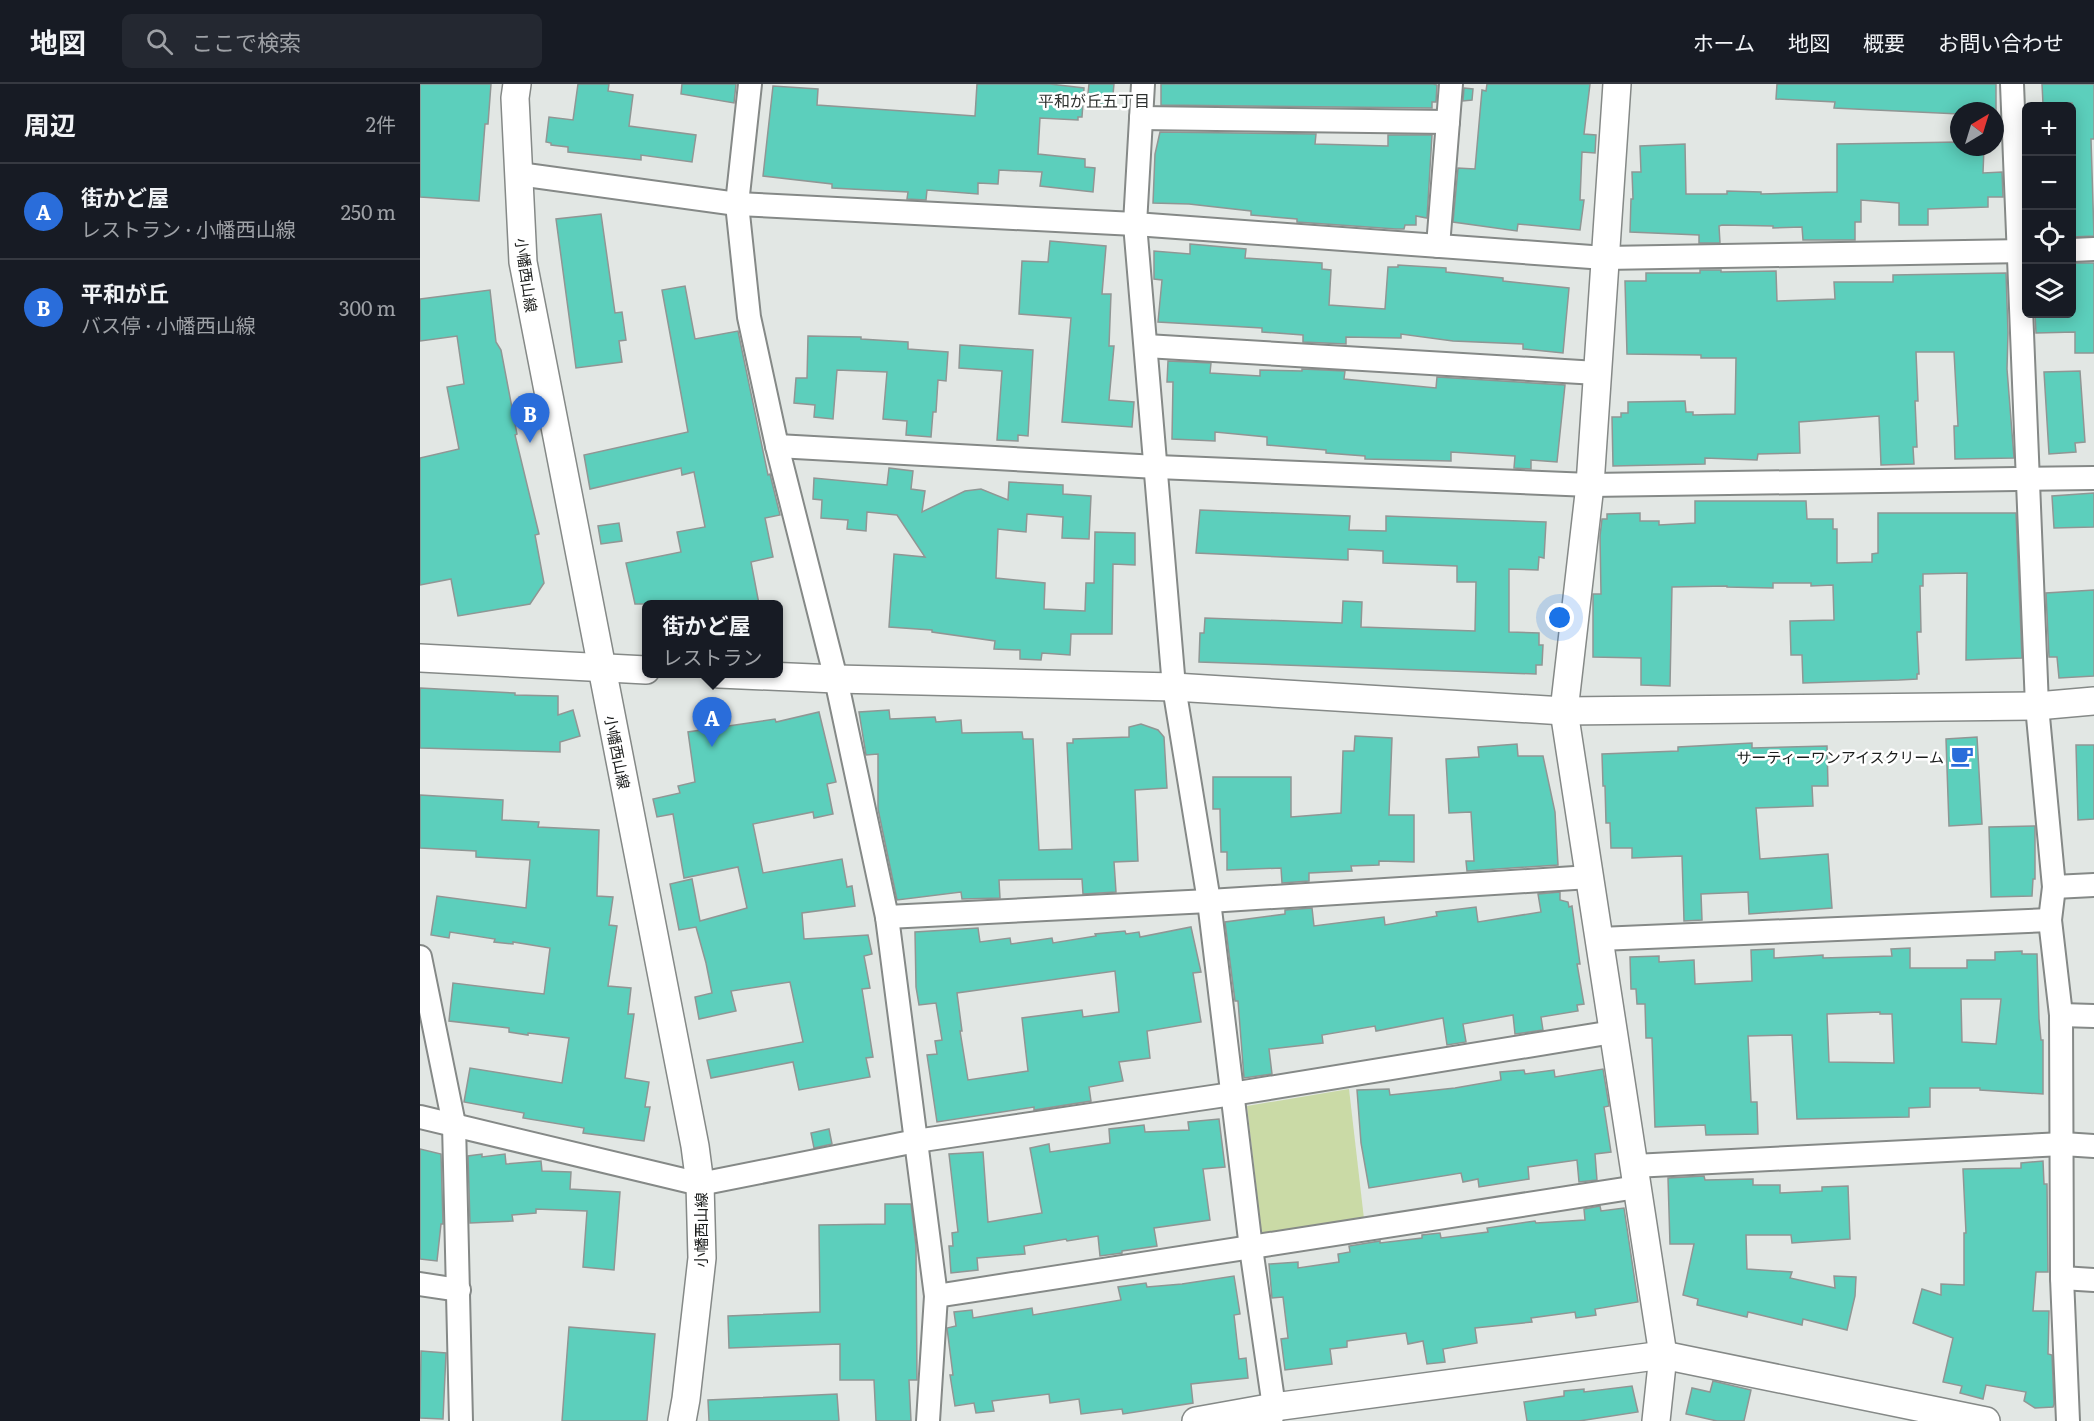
<!DOCTYPE html>
<html lang="ja">
<head>
<meta charset="utf-8">
<style>
	body { margin:0; font-family:Literata,"Noto Sans JP",serif; background:#242831; color:#f1f3f6 }
	.controls { position:absolute; right:18px; top:18px; display:grid; overflow:hidden; border-radius:9px; box-shadow:0 3px 15px #0003 }
	.controls button { width:54px; height:54px; display:grid; place-items:center; padding:0; border:0; border-bottom:2px solid #363941; background:#171b24; color:#f1f3f6; font:30px sans-serif }
	.compass { position:absolute; left:1530px; top:18px; width:54px; height:54px; border-radius:50%; background:#171b24; box-shadow:0 3px 15px #0003; rotate:38deg }
	.you { position:absolute; left:1140px; top:534px; width:21px; height:21px; margin:-15px; border:4px solid #fff; border-radius:50%; background:#1a73e8; box-shadow:0 0 0 9px #1a73e833 }
	.badge { display:grid; place-items:center; width:39px; height:39px; border-radius:50%; background:#2a6dda; color:#fff; font-size:20px; font-weight:700 }
	.pin { position:absolute; translate:-50% -50px; filter:drop-shadow(0 2px 3px #0008) }
	.pin::after { content:''; position:absolute; top:32px; width:21px; height:18px; background:inherit; clip-path:polygon(0 0,100% 0,50% 100%) }
	.popup { position:absolute; left:222px; top:516px; width:141px; height:78px; box-sizing:border-box; display:grid; place-content:center; border-radius:9px; background:#171b24; filter:drop-shadow(0 2px 4px #0005); font-size:20px; white-space:nowrap; color:#9ea1a6 }
	.popup b { font-size:22px; color:#f1f3f6 }
	.popup::after { content:''; position:absolute; left:50%; top:100%; margin-left:-12px; border:12px solid transparent; border-top-color:#171b24 }
	.list { margin:0; padding:0; list-style:none }
	h2 { display:flex; justify-content:space-between; align-items:center; height:78px; margin:0; padding:0 24px; font-size:26px }
	h2 small { font-size:20px; font-weight:400; color:#9ea1a6 }
	.list li { display:grid; grid-template-columns:39px 1fr auto; gap:18px; align-items:center; box-sizing:border-box; height:96px; padding:0 24px; border-top:2px solid #363941 }
	.list b { display:block; font-size:22px; white-space:nowrap }
	.list p { margin:0; font-size:20px; white-space:nowrap; color:#9ea1a6 }
	.list em { font-size:20px; font-style:normal; color:#9ea1a6 }
	.icon { flex:none; width:33px; height:33px; fill:none; stroke:currentColor; stroke-width:2; stroke-linecap:round; stroke-linejoin:round }
	.map { position:relative; flex:none; width:1674px; height:1337px; overflow:hidden }
	header { display:flex; align-items:center; gap:36px; box-sizing:border-box; height:84px; padding:0 30px; background:#171b24; border-bottom:2px solid #363941 }
	header strong { font-size:28px }
	nav { display:flex; gap:33px; margin-inline-start:auto; font-size:21px }
	.search { width:420px; height:54px; background:#242831; display:flex; align-items:center; gap:15px; box-sizing:border-box; padding:0 21px; border-radius:9px; color:#9ea1a6; font-size:22px }
	main { display:flex }
	aside { flex:1; background:#171b24 }
	.map>svg:first-child { display:block }
	.green { fill:#cadaa6 }
	.building { fill:#5ccfbc; stroke:#909694; stroke-width:1.5; fill-rule:evenodd }
	.lines { fill:none; stroke-linecap:round; stroke-linejoin:round }
	.minor-casing { stroke:#858987; stroke-width:26 }
	.tertiary-casing { stroke:#858987; stroke-width:30 }
	.minor { stroke:#fff; stroke-width:22 }
	.tertiary { stroke:#fff; stroke-width:27 }
	.labels { text-anchor:middle; dominant-baseline:central; stroke-width:5; stroke-linejoin:round; paint-order:stroke }
	.street-label { font-size:15px; fill:#1a1c1b; stroke:#fff }
	.poi-label { font-size:15px; fill:#1a1c1b; stroke:#fff; text-anchor:end }
	.neighbourhood-label { font-size:16px; fill:#2e3230; stroke:#fff }
</style>
</head>
<body>
<header>
<strong>地図</strong>
<div class="search"><svg class="icon" aria-label="search" viewBox="0 0 24 24"><circle cx="10" cy="10" r="6"/><path d="M15 15l6 6"/></svg>ここで検索</div>
<nav><a>ホーム</a><a>地図</a><a>概要</a><a>お問い合わせ</a></nav>
</header>
<main>
<aside>
<h2>周辺<small>2件</small></h2>
<ul class="list">
<li><span class="badge">A</span><div><b>街かど屋</b><p>レストラン · 小幡西山線</p></div><em>250 m</em></li>
<li><span class="badge">B</span><div><b>平和が丘</b><p>バス停 · 小幡西山線</p></div><em>300 m</em></li>
</ul>
</aside>
<div class="map">
<svg width="1674" height="1337" viewBox="0 0 1674 1337">
	<rect width="100%" height="100%" fill="#e2e7e4"/>
	<polygon class="green" points="929,1005 944,1135 842,1153 827,1022"/>
	<g class="building">
		<polygon points="0,0 71,0 68,40 65,40 59,117 0,113"/>
		<polygon points="158,0 189,0 188,7 213,11 209,42 276,51 272,78 221,71 221,76 148,68 148,63 131,61 131,59 126,58 129,33 153,36"/>
		<polygon points="262,0 316,0 314,19 261,10"/>
		<polygon points="557,0 630,0 664,4 662,33 658,33 658,36 620,34 618,70 665,75 665,83 675,84 673,108 620,102 622,88 579,86 578,100 558,99 558,110 507,106 506,116 487,115 488,108 412,104 412,100 343,92 353,2 398,5 397,21 555,32"/>
		<polygon points="669,0 694,0 692,21 667,19"/>
		<polygon points="741,0 1013,0 1017,1 1016,18 1012,18 1012,24 741,21"/>
		<polygon points="1067,0 1170,0 1164,50 1176,51 1175,69 1162,68 1160,116 1164,116 1160,146 1098,140 1097,147 1033,138 1038,84 1055,85 1062,6 1066,7"/>
		<polygon points="1357,0 1576,0 1576,27 1539,27 1539,30 1414,24 1415,18 1356,15"/>
		<polygon points="1622,0 1674,0 1674,55 1671,55 1674,152 1652,153 1652,19 1623,20"/>
		<polygon points="1044,4 1053,5 1052,16 1043,17"/>
		<polygon points="740,48 896,50 895,60 968,62 968,51 1012,51 1007,134 996,132 996,141 985,141 984,145 976,145 877,138 877,135 831,131 831,127 769,120 733,119 735,70"/>
		<polygon points="1539,58 1539,63 1564,63 1563,89 1582,88 1583,113 1568,113 1568,123 1508,125 1508,141 1479,141 1479,119 1441,116 1441,138 1435,138 1435,156 1383,156 1382,143 1353,144 1353,142 1302,141 1299,142 1300,159 1279,159 1279,151 1210,148 1211,115 1213,115 1212,88 1221,88 1220,62 1265,60 1266,110 1307,110 1307,107 1341,108 1341,110 1417,108 1417,60"/>
		<polygon points="181,130 195,229 202,228 206,256 199,257 202,278 156,284 136,135"/>
		<polygon points="630,157 686,162 682,210 691,210 689,262 694,262 689,316 714,318 712,343 642,338 651,234 599,230 602,177 628,178"/>
		<polygon points="770,160 826,165 825,174 902,179 902,185 911,186 909,221 965,225 968,183 978,183 978,181 1026,184 1026,188 1083,194 1083,197 1149,204 1143,269 1103,265 1103,260 1033,257 981,250 981,254 926,253 926,260 883,258 883,251 842,248 842,244 738,238 742,196 734,195 734,167 770,170"/>
		<polygon points="1652,179 1674,179 1674,269 1655,269 1655,248 1616,249 1615,230 1652,230"/>
		<polygon points="1280,186 1301,186 1301,188 1356,187 1357,217 1415,215 1414,198 1473,198 1473,191 1586,189 1588,249 1587,285 1594,374 1535,375 1534,342 1538,342 1534,268 1496,268 1498,317 1495,317 1497,363 1493,363 1494,380 1461,381 1459,332 1379,338 1380,369 1338,370 1337,376 1285,374 1285,380 1193,382 1192,333 1201,333 1201,329 1208,329 1208,318 1265,317 1266,328 1273,328 1273,331 1315,330 1316,274 1281,274 1281,271 1207,270 1205,197 1226,197 1226,189 1280,189"/>
		<polygon points="265,202 275,255 318,247 348,391 350,390 360,431 345,434 353,473 331,478 339,520 215,520 206,479 261,468 257,448 285,443 274,388 262,391 261,384 170,405 164,371 268,348 242,206"/>
		<polygon points="70,206 76,258 81,266 97,350 95,351 119,450 115,451 124,499 110,520 38,532 31,495 0,501 0,374 39,365 27,303 44,300 37,252 0,257 0,215"/>
		<polygon points="388,252 441,253 441,255 488,258 488,265 528,268 526,297 518,296 516,328 513,328 511,353 486,351 487,337 463,335 467,288 417,286 413,335 394,333 395,321 374,319 376,294 387,294"/>
		<polygon points="540,261 613,266 608,352 598,351 598,357 577,356 582,287 539,284"/>
		<polygon points="748,277 791,279 790,289 840,292 840,286 882,287 882,285 925,287 924,295 1016,304 1017,293 1145,301 1137,378 1111,376 1111,385 1094,384 1095,372 1031,368 1031,377 945,375 945,372 906,369 906,366 847,361 847,353 795,348 795,357 752,355 753,298 747,298"/>
		<polygon points="1660,287 1665,358 1655,359 1656,368 1629,370 1624,288"/>
		<polygon points="469,384 493,387 491,405 505,407 502,428 545,407 561,405 588,416 589,398 643,401 643,410 671,412 669,455 642,454 643,433 607,430 606,448 578,445 576,494 625,499 624,525 665,527 666,499 674,499 675,448 715,449 715,481 693,480 692,550 651,550 650,571 622,569 621,576 600,575 600,566 574,565 575,557 512,548 512,546 469,543 474,470 505,473 477,431 447,428 446,447 427,445 428,436 401,434 402,416 393,415 394,394 467,401"/>
		<polygon points="1674,409 1674,443 1634,444 1632,412"/>
		<polygon points="1275,417 1386,417 1387,435 1413,435 1413,445 1417,445 1417,479 1452,478 1452,470 1458,469 1458,429 1596,429 1602,574 1546,576 1547,489 1503,490 1503,502 1500,502 1501,548 1497,548 1499,590 1497,590 1497,595 1479,596 1383,599 1382,571 1371,571 1370,537 1414,536 1413,501 1391,502 1391,499 1353,499 1353,504 1307,503 1307,502 1252,503 1250,602 1221,601 1221,574 1173,573 1173,510 1181,510 1180,452 1182,435 1187,435 1187,430 1220,429 1220,437 1239,437 1239,441 1275,439"/>
		<polygon points="780,426 930,432 929,446 966,447 966,432 1126,438 1124,474 1119,473 1118,486 1089,485 1089,548 1119,549 1119,561 1123,561 1122,581 1116,581 1116,590 779,578 780,549 784,549 785,534 922,539 923,517 942,518 941,543 1055,547 1056,498 1037,498 1037,482 963,479 963,467 928,465 928,476 776,469"/>
		<polygon points="199,439 202,457 181,460 178,442"/>
		<polygon points="1674,506 1674,592 1639,594 1637,573 1629,573 1626,509"/>
		<polygon points="0,604 95,609 95,611 138,612 138,631 153,626 160,652 140,658 140,668 0,664"/>
		<polygon points="469,626 470,635 515,633 516,638 541,636 542,649 602,648 603,655 613,655 619,766 652,765 647,659 653,659 653,655 709,653 709,643 721,640 738,646 744,653 747,704 715,706 718,777 694,778 696,808 663,810 662,795 579,796 580,814 542,815 541,808 477,816 458,725 458,670 446,671 439,628"/>
		<polygon points="399,628 416,698 407,700 413,730 394,734 393,728 333,740 343,789 422,775 427,803 432,802 435,822 382,829 384,855 448,851 452,870 444,872 450,904 442,905 453,973 446,974 450,993 379,1006 373,978 291,994 287,976 383,958 370,898 311,907 316,927 279,935 275,913 292,909 286,879 276,843 259,846 250,800 272,795 280,837 327,824 318,783 264,794 253,730 237,733 233,715 260,709 258,702 275,698 268,648 355,635 356,638"/>
		<polygon points="935,652 972,654 969,731 994,731 994,778 959,777 959,781 931,782 932,787 889,789 889,797 862,799 861,784 807,786 807,768 801,768 800,725 793,725 793,693 871,693 871,733 921,729 923,667 934,667"/>
		<polygon points="1557,653 1562,740 1529,742 1526,655"/>
		<polygon points="1332,659 1332,664 1407,662 1408,702 1392,702 1393,722 1336,724 1340,775 1408,770 1412,824 1329,830 1328,808 1281,810 1282,836 1264,837 1262,772 1212,774 1212,764 1191,764 1190,739 1186,739 1185,702 1183,702 1182,670 1258,667 1258,663"/>
		<polygon points="1097,660 1098,672 1123,672 1135,728 1138,781 1047,787 1046,777 1054,777 1051,728 1029,729 1026,675 1059,673 1058,663"/>
		<polygon points="1656,661 1674,661 1674,735 1658,736"/>
		<polygon points="0,711 83,716 82,736 119,738 118,743 179,746 177,812 193,813 189,841 197,842 188,902 211,904 208,930 214,930 205,994 229,998 225,1023 230,1023 224,1057 163,1049 164,1044 103,1034 104,1029 44,1018 50,984 142,999 149,954 108,949 108,951 89,948 89,944 29,937 33,899 124,910 130,864 93,858 93,860 74,858 75,855 30,848 29,854 11,851 17,812 106,824 110,776 56,773 56,767 0,764"/>
		<polygon points="1615,742 1615,795 1613,795 1612,812 1571,813 1569,743"/>
		<polygon points="1140,808 1140,816 1148,818 1149,823 1152,822 1160,880 1157,880 1164,920 1157,921 1158,927 1121,933 1123,946 1095,950 1093,931 1043,940 1046,958 1027,961 1023,934 956,947 955,942 902,951 903,959 849,965 852,990 824,994 818,917 815,917 805,838 865,830 865,826 892,824 894,842 964,833 965,841 1017,832 1016,828 1056,823 1058,838 1121,828 1118,810"/>
		<path d="M771,843L781,888L773,889L781,938L727,947L730,974L699,978L703,997L669,1003L671,1017L614,1026V1023L517,1038L507,971L517,970L515,957L522,956L516,919L499,921L496,903L495,848L558,844L560,858L590,854L591,860L632,854L633,859L676,852L675,850L705,847L706,850L719,848L720,853ZM695,887L699,928L663,933L662,926L602,934L608,987L548,996L540,947H542L537,909Z"/>
		<path d="M1490,864V884H1547V876H1575V868L1602,867V870H1617L1619,935L1621,956H1623V1010L1560,1006V1004H1510V1023L1489,1024V1033L1377,1035L1372,951L1328,952L1331,1018H1337L1338,1050L1286,1051L1285,1041L1235,1043L1232,954H1226L1225,920H1217L1216,905H1211L1210,873L1239,872V878L1274,876L1275,900L1332,897L1331,866L1354,865V874L1403,871V874L1472,872L1471,865ZM1541,915H1581L1576,960L1542,958ZM1460,928V930H1472L1474,979L1409,978L1407,930Z"/>
		<polygon points="1183,985 1189,1022 1184,1023 1191,1068 1175,1070 1177,1096 1159,1098 1157,1076 1108,1083 1109,1095 1059,1103 1058,1095 1043,1098 1041,1089 949,1104 941,1059 937,1006 969,1005 970,1011 1035,1004 1081,996 1080,988 1104,986 1105,990 1134,986 1135,993"/>
		<polygon points="799,1035 805,1083 783,1085 790,1136 734,1144 737,1162 702,1167 702,1169 680,1172 678,1152 647,1157 646,1155 604,1162 605,1170 557,1174 558,1186 531,1189 529,1162 533,1162 532,1149 538,1148 529,1070 563,1068 568,1138 622,1129 610,1064 629,1060 630,1068 690,1059 689,1045 724,1041 725,1048 769,1046 768,1038"/>
		<polygon points="409,1045 412,1060 394,1064 391,1049"/>
		<polygon points="0,1065 21,1070 23,1140 21,1140 17,1177 0,1175"/>
		<polygon points="62,1070 62,1073 85,1070 86,1080 121,1077 122,1087 151,1088 150,1105 200,1108 194,1186 163,1183 167,1127 116,1125 116,1129 92,1131 93,1137 50,1139 48,1072"/>
		<polygon points="1623,1077 1624,1100 1627,1100 1628,1188 1616,1188 1613,1227 1629,1227 1628,1270 1632,1271 1634,1320 1633,1323 1615,1324 1604,1317 1606,1308 1566,1301 1563,1315 1540,1309 1542,1302 1523,1298 1533,1254 1493,1239 1502,1205 1521,1211 1521,1200 1544,1201 1544,1149 1546,1149 1543,1085 1601,1084 1601,1079"/>
		<polygon points="1284,1092 1285,1096 1333,1095 1333,1101 1360,1101 1360,1109 1402,1107 1402,1103 1428,1102 1430,1155 1372,1159 1371,1151 1326,1151 1327,1185 1372,1188 1370,1194 1415,1204 1414,1192 1436,1193 1435,1212 1427,1246 1383,1235 1382,1241 1328,1228 1327,1233 1277,1221 1278,1215 1263,1211 1274,1160 1250,1160 1248,1094"/>
		<polygon points="465,1120 491,1120 496,1162 497,1296 489,1296 491,1337 456,1337 454,1296 420,1296 420,1260 309,1264 308,1232 400,1228 399,1141 465,1140"/>
		<polygon points="1180,1122 1181,1127 1204,1124 1218,1218 1175,1225 1176,1231 1156,1234 1155,1228 1111,1234 1112,1238 1055,1244 1057,1259 1023,1265 1025,1278 1007,1280 1003,1257 988,1260 986,1249 927,1257 927,1263 910,1265 912,1280 865,1286 861,1255 868,1254 863,1213 852,1214 849,1180 878,1178 878,1184 919,1178 918,1170 930,1168 929,1162 960,1157 960,1159 1002,1154 1002,1151 1020,1149 1021,1154 1068,1148 1067,1144 1115,1137 1116,1139 1165,1136 1164,1125"/>
		<polygon points="814,1192 820,1230 814,1231 819,1275 826,1274 828,1294 771,1300 773,1319 703,1330 702,1325 661,1330 659,1315 630,1319 629,1310 572,1317 574,1327 556,1329 554,1319 535,1322 530,1291 533,1291 527,1244 536,1242 534,1228 552,1226 553,1234 612,1224 613,1231 701,1216 698,1203 726,1199 727,1203 762,1200"/>
		<polygon points="149,1243 235,1250 227,1337 142,1337"/>
		<polygon points="1,1267 26,1269 23,1335 0,1334"/>
		<polygon points="1293,1297 1331,1306 1324,1337 1297,1337 1266,1330 1272,1304 1290,1308"/>
		<polygon points="1212,1302 1218,1328 1159,1337 1107,1337 1104,1318 1144,1312 1144,1307 1164,1305 1164,1308"/>
		<polygon points="417,1310 419,1337 289,1337 288,1316"/>
	</g>
	<g class="lines">
		<g class="minor-casing">
			<g id="minor">
				<polyline points="330,0 317,120 329,233 357,362 416,595 467,833 516,1212 508,1337"/>
				<polyline points="723,0 715,140 754,603 789,817 831,1164 854,1323 851,1337"/>
				<polyline points="1592,0 1617,622 1634,803 1630,836 1641,931 1642,1194 1648,1337"/>
				<polyline points="721,34 1028,38"/>
				<polyline points="99,90 317,120 715,140 1185,174 1606,167"/>
				<polyline points="1018,162 1031,0"/>
				<polyline points="1652,166 1674,165"/>
				<polyline points="726,262 1177,289"/>
				<polyline points="357,362 737,383 1170,401 1674,394"/>
				<polyline points="1634,803 1674,801"/>
				<polyline points="467,833 789,817 1170,793"/>
				<polyline points="1179,855 1630,836"/>
				<polyline points="0,873 34,1040 41,1337"/>
				<polyline points="1641,931 1674,932"/>
				<polyline points="0,1033 280,1100 496,1057 812,1010 1193,948"/>
				<polyline points="1214,1082 1643,1060 1674,1062"/>
				<polyline points="1642,1194 1674,1196"/>
				<polyline points="0,1200 39,1206"/>
				<polyline points="516,1212 1217,1103"/>
			</g>
		</g>
		<g class="tertiary-casing">
			<g id="tertiary">
				<polyline points="97,0 95,14 103,178 275,1062 280,1100 282,1174 266,1315 262,1337"/>
				<polyline points="1197,0 1170,401 1144,627 1243,1271 1236,1337"/>
				<polyline points="0,574 226,586"/>
				<polyline points="299,590 416,595 754,603 1144,627 1617,622 1674,617"/>
				<polyline points="776,1337 854,1323 1243,1271 1566,1337"/>
			</g>
		</g>
		<use href="#minor" class="minor"/>
		<use href="#tertiary" class="tertiary"/>
	</g>
	<defs>
		<g id="cafe-bare" transform="scale(1.8)"><path d="M-5.5-4.5H6V0H3Q3 3.5 0 3.5H-2.5Q-5.5 3.5-5.5 0ZM3-3.2v2h1.7v-2ZM-6 4.5H4V6H-6Z" fill="#2a6dda" stroke="#fff" stroke-width="2.5" paint-order="stroke"/></g>
	</defs>
	<g fill-rule="evenodd">
		<use href="#cafe-bare" x="1542" y="672"/>
	</g>
	<g class="labels">
		<g class="street-label">
			<text transform="translate(107 191) rotate(82)">小幡西山線</text>
			<text transform="translate(198 668) rotate(79)">小幡西山線</text>
			<text transform="translate(280 1146) rotate(-90)">小幡西山線</text>
		</g>
		<g class="poi-label">
			<text x="1524" y="672">サーティーワンアイスクリーム</text>
		</g>
		<g class="neighbourhood-label">
			<text x="674" y="16">平和が丘五丁目</text>
		</g>
	</g>
</svg>
<div class="controls">
<button>+</button>
<button>−</button>
<button><svg class="icon" aria-label="locate" viewBox="0 0 24 24"><circle cx="12" cy="12" r="6"/><path d="M12 2v4M12 18v4M2 12h4M18 12h4"/></svg></button>
<button><svg class="icon" aria-label="layers" viewBox="0 0 24 24"><path d="M12 4l9 5-9 5-9-5zM3 14l9 5 9-5"/></svg></button>
</div>
<svg class="compass" viewBox="-18 -18 36 36"><path d="M0-13l5 13h-10z" fill="#e53935"/><path d="M0 13l5-13h-10z" fill="#9ea1a6"/></svg>
<div class="you"></div>
<div class="pin badge" style="left:292px;top:663px">A</div>
<div class="popup"><b>街かど屋</b>レストラン</div>
<div class="pin badge" style="left:110px;top:359px">B</div>
</div>
</main>
</body>
</html>
